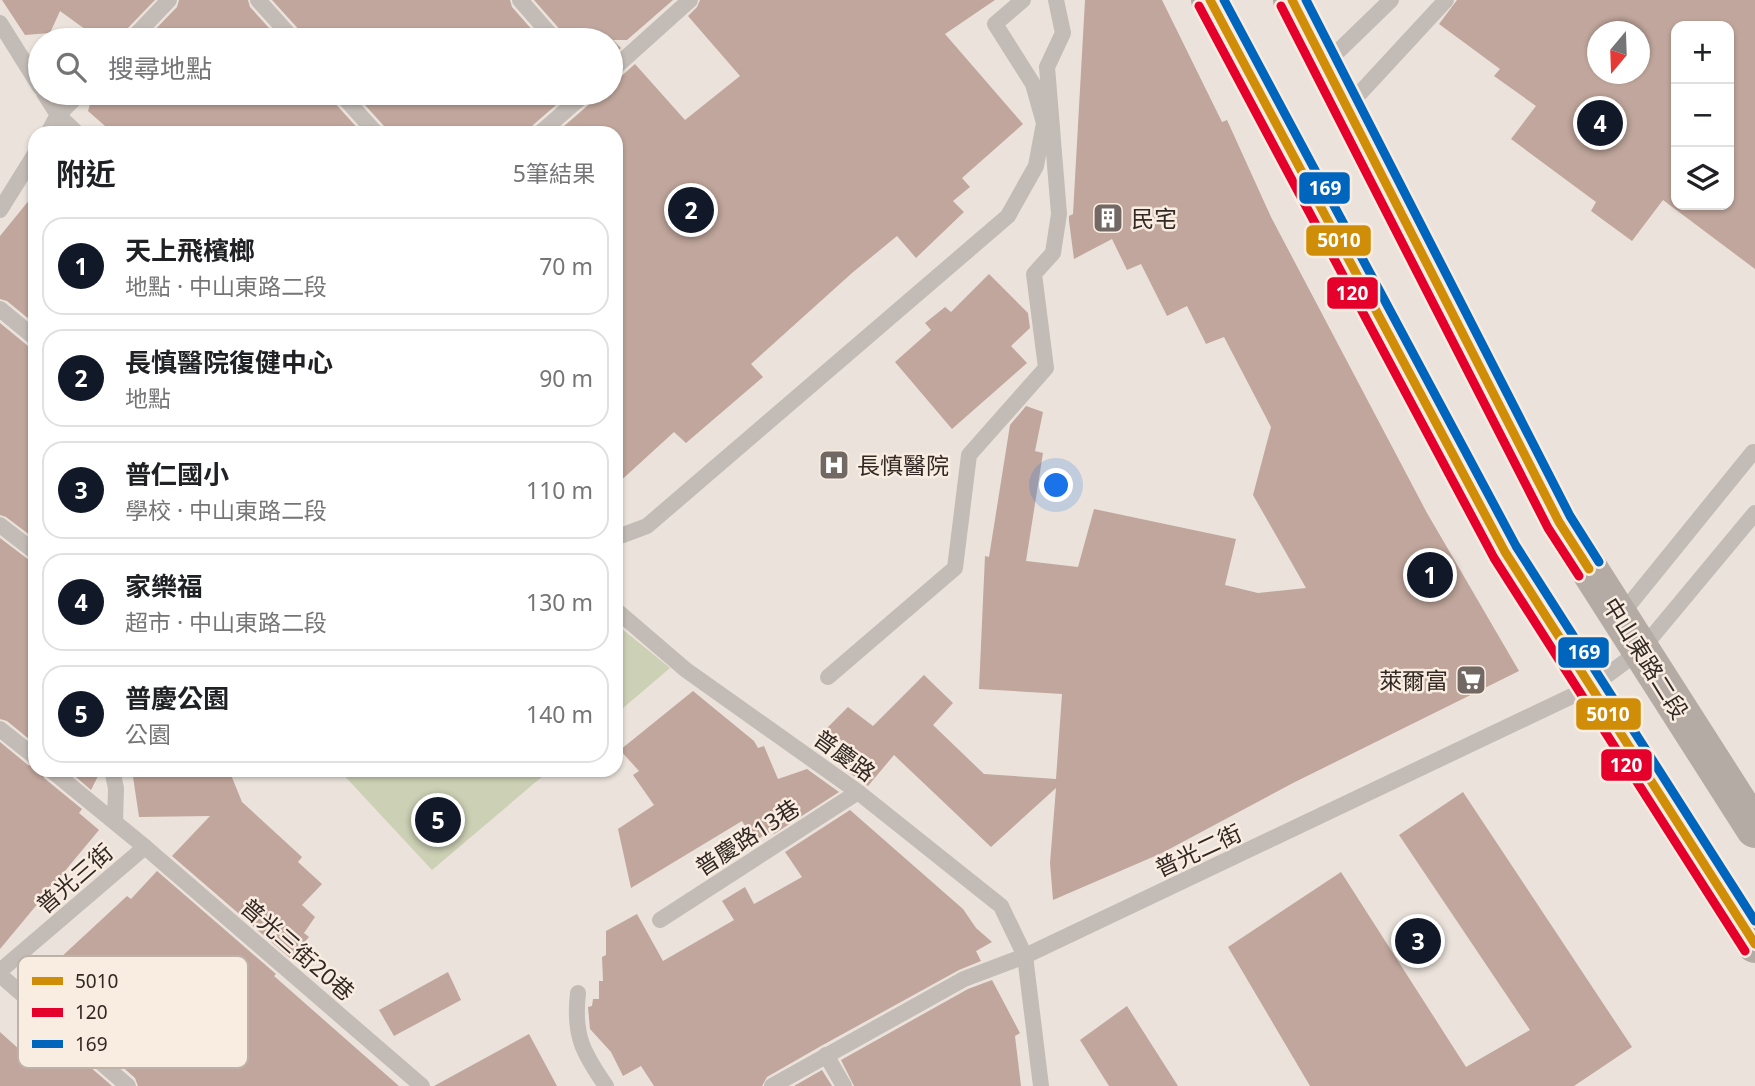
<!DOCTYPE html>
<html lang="zh-TW">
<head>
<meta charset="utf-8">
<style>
	body { margin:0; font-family:"Noto Sans","Noto Sans TC",sans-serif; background:#f6f6f6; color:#202124 }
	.controls { position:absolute; right:21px; top:21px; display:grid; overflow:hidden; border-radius:14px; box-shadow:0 2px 5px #0004 }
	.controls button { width:63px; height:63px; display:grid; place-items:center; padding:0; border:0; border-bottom:2px solid #e0e0e0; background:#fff; color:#202124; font:35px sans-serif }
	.compass { position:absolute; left:1587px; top:21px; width:63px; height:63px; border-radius:50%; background:#fff; box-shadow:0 2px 5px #0004; rotate:199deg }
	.you { position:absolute; left:1057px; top:486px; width:24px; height:24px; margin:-18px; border:5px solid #fff; border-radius:50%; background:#1a73e8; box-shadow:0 0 0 10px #1a73e833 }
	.badge { display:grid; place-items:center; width:46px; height:46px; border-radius:50%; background:#111827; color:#fff; font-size:23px; font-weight:700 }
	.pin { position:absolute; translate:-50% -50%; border:4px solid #fff; box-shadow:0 2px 7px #0006 }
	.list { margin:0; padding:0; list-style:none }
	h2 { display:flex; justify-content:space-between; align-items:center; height:91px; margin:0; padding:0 28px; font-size:30px }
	h2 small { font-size:23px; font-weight:400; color:#757577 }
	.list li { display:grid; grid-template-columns:46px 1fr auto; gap:21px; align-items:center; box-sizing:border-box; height:98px; margin:0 14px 14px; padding:0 14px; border:2px solid #e0e0e0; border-radius:21px }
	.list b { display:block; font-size:26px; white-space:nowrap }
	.list p { margin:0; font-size:23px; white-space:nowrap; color:#757577 }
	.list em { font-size:23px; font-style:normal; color:#757577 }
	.icon { flex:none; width:38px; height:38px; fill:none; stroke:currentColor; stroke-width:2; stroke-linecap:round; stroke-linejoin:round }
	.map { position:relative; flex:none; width:1755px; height:1086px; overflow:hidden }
	.search { position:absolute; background:#fff; box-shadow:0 2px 5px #0004; left:28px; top:28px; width:595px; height:77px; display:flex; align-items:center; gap:18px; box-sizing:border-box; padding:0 24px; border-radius:38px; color:#757577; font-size:26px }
	.panel { position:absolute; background:#fff; box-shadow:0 2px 5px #0004; left:28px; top:126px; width:595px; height:651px; border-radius:21px }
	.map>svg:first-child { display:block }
	.green { fill:#ccd0b4 }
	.building { fill:#c0a69c; fill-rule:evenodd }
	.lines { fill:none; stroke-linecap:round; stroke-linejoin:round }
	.lane { stroke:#c3bbb5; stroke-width:16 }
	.secondary { stroke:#b4aba5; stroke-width:38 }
	.bus-1-casing { stroke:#f9ede1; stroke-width:14 }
	.bus-2-casing { stroke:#f9ede1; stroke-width:14 }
	.bus-3-casing { stroke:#f9ede1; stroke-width:14 }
	.bus-1 { stroke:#d08d07; stroke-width:9 }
	.bus-2 { stroke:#e4002b; stroke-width:9 }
	.bus-3 { stroke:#0065bd; stroke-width:9 }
	.labels { text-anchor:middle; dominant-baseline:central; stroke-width:5; stroke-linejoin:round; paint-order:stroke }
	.poi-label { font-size:23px; fill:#332824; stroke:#f9ede1; text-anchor:start }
	.street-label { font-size:23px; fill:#332824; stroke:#f9ede1 }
	.key { fill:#f9ede1; stroke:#beb2a8; stroke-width:2 }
	.key-label { font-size:19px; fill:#332824 }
	.line-badge { stroke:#f9ede1; stroke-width:2.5 }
	.badge-label { font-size:19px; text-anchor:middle; font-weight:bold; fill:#fff }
</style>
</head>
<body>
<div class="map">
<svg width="1755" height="1086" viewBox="0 0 1755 1086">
	<rect width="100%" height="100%" fill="#ebe3db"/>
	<g class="green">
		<polygon points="616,624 670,668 616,714"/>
		<polygon points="339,770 550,770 432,870"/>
	</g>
	<g class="building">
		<polygon points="2,0 155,0 123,33 121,40 100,40 60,11 50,33 25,35"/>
		<polygon points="179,0 248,0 250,7 280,40 145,40 177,7"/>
		<polygon points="272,0 510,0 512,7 541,40 304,40 302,33"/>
		<polygon points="534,0 673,0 627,40 613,40 621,48 611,57 611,40 565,40 563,33"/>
		<polygon points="700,0 995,0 945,34 1023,124 962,178 970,187 953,201 964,212 916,258 897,236 852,273 751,364 763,377 686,443 674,432 616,485 616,133 556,133 593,101 596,93 611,93 611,81 618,79 635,64 685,120 740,76 688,16 697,7"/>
		<polygon points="1085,0 1162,0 1222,122 1227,120 1271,217 1427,513 1519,671 1293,783 1162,853 1053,900 1050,863 1056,788 991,847 894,755 868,786 830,759 849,752 824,731 848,707 873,726 924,675 953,703 933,725 984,774 1056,779 1062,694 979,689 985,556 989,557 1010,425 1026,406 1043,412 1035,451 1043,453 1026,561 1078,567 1094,509 1236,539 1225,585 1258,593 1306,588 1253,495 1271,427 1224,337 1206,344 1187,306 1167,316 1141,264 1127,270 1112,239 1074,259 1069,221 1069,216 1073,214"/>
		<path d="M1457,0H1755V269L1663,200L1632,241L1591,211L1596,202L1511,139L1536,106L1494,76L1500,69L1439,24ZM1676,26H1729V205H1676ZM1598,32H1640V74H1598Z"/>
		<polygon points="93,93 330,93 332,100 362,133 113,133 88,111"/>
		<polygon points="354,93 570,93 533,125 530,133 386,133 384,126"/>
		<polygon points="35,193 35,324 7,301 0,299 0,236"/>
		<polygon points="989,274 1028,313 1030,328 1011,346 1027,363 952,429 895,362 931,330 925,323 945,307 951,312"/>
		<polygon points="0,323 28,346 35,348 35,539 6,517 0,515"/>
		<polygon points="0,538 29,560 35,562 35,744 7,721 0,719"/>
		<polygon points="693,691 754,741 758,748 764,746 778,779 807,769 839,792 774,834 772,831 754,841 742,821 631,888 618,829 654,805 633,775 639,771 620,750"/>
		<polygon points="0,742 28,765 35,767 35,770 41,770 44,778 82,809 79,813 99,830 0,949"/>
		<polygon points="68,770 101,770 91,790"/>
		<polygon points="132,770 229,770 242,802 302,857 298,862 322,884 302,905 315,917 304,933 309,937 290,958 172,856 210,816 139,817"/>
		<polygon points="1463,792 1632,1047 1574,1086 1310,1086 1228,947 1341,872 1466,1067 1530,1030 1399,835"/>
		<polygon points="850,810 963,909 976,928 992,942 976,951 981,961 959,970 821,1046 767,1077 762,1086 654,1086 641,1066 623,1076 611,1052 590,1029 588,1007 592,1006 593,999 599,999 599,981 603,981 602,957 606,955 606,931 637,914 663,961 734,920 722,901 745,887 754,904 802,877 785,852"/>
		<polygon points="157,871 276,974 274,976 399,1086 138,1086 135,1078 40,994 45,972 127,896 131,899"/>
		<polygon points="448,972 461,1000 394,1036 379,1010"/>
		<polygon points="992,980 1020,1033 1015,1036 1021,1086 854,1086 841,1060 968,989"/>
		<polygon points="1127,1006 1178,1086 1109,1086 1080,1040"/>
		<polygon points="43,1026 112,1086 0,1086 0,1032 20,1050"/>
		<polygon points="529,1034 557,1086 434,1086"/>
		<polygon points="822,1070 832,1086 794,1086"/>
	</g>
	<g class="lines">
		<g class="lane">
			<polyline points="258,0 294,40"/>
			<polyline points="520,0 555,40"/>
			<polyline points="0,23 40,87"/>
			<polyline points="131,40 169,0"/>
			<polyline points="1325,64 1391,0"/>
			<polyline points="611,71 690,0"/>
			<polyline points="44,93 58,115 77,133"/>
			<polyline points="340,93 376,133"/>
			<polyline points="1348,106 1446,0"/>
			<polyline points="48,133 58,115 80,93"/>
			<polyline points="540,133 586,93"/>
			<polyline points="0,210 35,154"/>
			<polyline points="0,309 35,338"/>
			<polyline points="0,525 35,552"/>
			<polyline points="616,533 623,535 647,526 1008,216 1036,166 1044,123 1033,84 995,24 1023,0"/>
			<polyline points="616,610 686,670 858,792 1001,906 1025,956 1041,1086"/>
			<polyline points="1620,616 1753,452"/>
			<polyline points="828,677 955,568 969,455 1046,368 1034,274 1053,253 1059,214 1047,67 1063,33 1056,0"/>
			<polyline points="0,729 35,757"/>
			<polyline points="51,770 145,847 422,1086"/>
			<polyline points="112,770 116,788 115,822"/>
			<polyline points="660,920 858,792"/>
			<polyline points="0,971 145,847"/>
			<polyline points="0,975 128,1086"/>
			<path d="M578,993C573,1035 583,1053 606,1086"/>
			<polyline points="826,1055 844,1086"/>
			<polyline points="772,1086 964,979 1025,956 1591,687 1641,650 1755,513"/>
		</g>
		<g class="secondary">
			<polyline points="1210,0 1505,552 1755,944"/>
			<polyline points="1292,0 1559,522 1755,829"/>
		</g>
		<g class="bus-1-casing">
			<g id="bus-1">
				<polyline points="1210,0 1505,552 1755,944"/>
				<polyline points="1292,0 1559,522 1589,569"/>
			</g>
		</g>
		<g class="bus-2-casing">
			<g id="bus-2">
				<polyline points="1199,6 1494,558 1745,951"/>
				<polyline points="1281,6 1548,528 1579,576"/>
			</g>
		</g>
		<g class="bus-3-casing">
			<g id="bus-3">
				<polyline points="1224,0 1516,546 1755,921"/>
				<polyline points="1306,0 1570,516 1599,562"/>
			</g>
		</g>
		<use href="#bus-1" class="bus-1"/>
		<use href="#bus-2" class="bus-2"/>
		<use href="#bus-3" class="bus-3"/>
	</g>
	<defs>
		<g id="building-square" transform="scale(1.575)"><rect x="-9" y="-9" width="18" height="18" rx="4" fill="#736964" stroke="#f9ede1"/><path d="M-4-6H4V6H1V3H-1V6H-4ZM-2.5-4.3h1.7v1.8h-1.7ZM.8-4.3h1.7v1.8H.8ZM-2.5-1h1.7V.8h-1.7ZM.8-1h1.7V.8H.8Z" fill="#fff"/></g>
		<g id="hospital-square" transform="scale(1.575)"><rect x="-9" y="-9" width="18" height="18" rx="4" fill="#736964" stroke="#f9ede1"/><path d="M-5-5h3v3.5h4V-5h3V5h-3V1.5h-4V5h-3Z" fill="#fff"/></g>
		<g id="supermarket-square" transform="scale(1.575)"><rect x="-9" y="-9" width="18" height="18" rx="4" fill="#736964" stroke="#f9ede1"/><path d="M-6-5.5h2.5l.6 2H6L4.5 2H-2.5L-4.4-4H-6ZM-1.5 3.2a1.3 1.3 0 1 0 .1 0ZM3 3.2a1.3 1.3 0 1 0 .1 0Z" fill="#fff"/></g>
	</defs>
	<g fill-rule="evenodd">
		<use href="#building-square" x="1108" y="218"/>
		<use href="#hospital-square" x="834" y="465"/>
		<use href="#supermarket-square" x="1471" y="680"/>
	</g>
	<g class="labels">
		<g class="poi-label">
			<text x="1131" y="218">民宅</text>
			<text x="857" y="465">長慎醫院</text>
			<text x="1448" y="680" text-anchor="end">萊爾富</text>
		</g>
		<g class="street-label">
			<text transform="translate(1646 658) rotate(58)">中山東路二段</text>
			<text transform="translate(845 755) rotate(36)">普慶路</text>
			<text transform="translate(747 837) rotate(-33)">普慶路13巷</text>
			<text transform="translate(1198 850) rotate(-25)">普光二街</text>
			<text transform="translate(74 878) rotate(-41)">普光三街</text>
			<text transform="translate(298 949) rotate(41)">普光三街20巷</text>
		</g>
	</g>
	<rect x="18" y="956" width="230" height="112" rx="10" class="key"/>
	<rect x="32" y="977" width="31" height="8" fill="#d08d07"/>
	<rect x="32" y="1008" width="31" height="9" fill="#e4002b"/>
	<rect x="32" y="1040" width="31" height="8" fill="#0065bd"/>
	<g class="key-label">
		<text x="75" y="988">5010</text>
		<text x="75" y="1019">120</text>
		<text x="75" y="1051">169</text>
	</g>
	<g class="line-badge">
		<rect x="1298" y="171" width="53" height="34" rx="7" fill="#0065bd"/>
		<rect x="1305" y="224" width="67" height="33" rx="7" fill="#d08d07"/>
		<rect x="1326" y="276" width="53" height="34" rx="7" fill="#e4002b"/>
		<rect x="1557" y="636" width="53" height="33" rx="7" fill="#0065bd"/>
		<rect x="1575" y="697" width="67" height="34" rx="7" fill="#d08d07"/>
		<rect x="1600" y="748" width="53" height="34" rx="7" fill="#e4002b"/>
	</g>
	<g class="badge-label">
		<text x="1325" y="195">169</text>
		<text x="1339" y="247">5010</text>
		<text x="1352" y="300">120</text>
		<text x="1584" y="659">169</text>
		<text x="1608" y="721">5010</text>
		<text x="1626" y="772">120</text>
	</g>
</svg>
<div class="controls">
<button>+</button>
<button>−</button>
<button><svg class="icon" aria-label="layers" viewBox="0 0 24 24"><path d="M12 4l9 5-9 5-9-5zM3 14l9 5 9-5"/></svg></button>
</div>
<svg class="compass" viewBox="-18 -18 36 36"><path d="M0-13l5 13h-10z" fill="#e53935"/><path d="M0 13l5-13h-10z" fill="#757577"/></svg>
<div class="you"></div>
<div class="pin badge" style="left:1430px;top:575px">1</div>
<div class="pin badge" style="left:691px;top:210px">2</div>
<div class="pin badge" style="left:1418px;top:941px">3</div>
<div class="pin badge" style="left:1600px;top:123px">4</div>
<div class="pin badge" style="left:438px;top:820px">5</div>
<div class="search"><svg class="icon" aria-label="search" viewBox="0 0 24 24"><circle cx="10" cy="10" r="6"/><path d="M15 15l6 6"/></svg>搜尋地點</div>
<section class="panel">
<h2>附近<small>5筆結果</small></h2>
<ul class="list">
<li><span class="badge">1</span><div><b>天上飛檳榔</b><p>地點 · 中山東路二段</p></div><em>70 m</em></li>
<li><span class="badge">2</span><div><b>長慎醫院復健中心</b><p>地點</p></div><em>90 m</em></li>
<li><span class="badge">3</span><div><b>普仁國小</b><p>學校 · 中山東路二段</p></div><em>110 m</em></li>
<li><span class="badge">4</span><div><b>家樂福</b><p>超市 · 中山東路二段</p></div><em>130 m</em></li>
<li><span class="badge">5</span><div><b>普慶公園</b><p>公園</p></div><em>140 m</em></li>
</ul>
</section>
</div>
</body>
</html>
